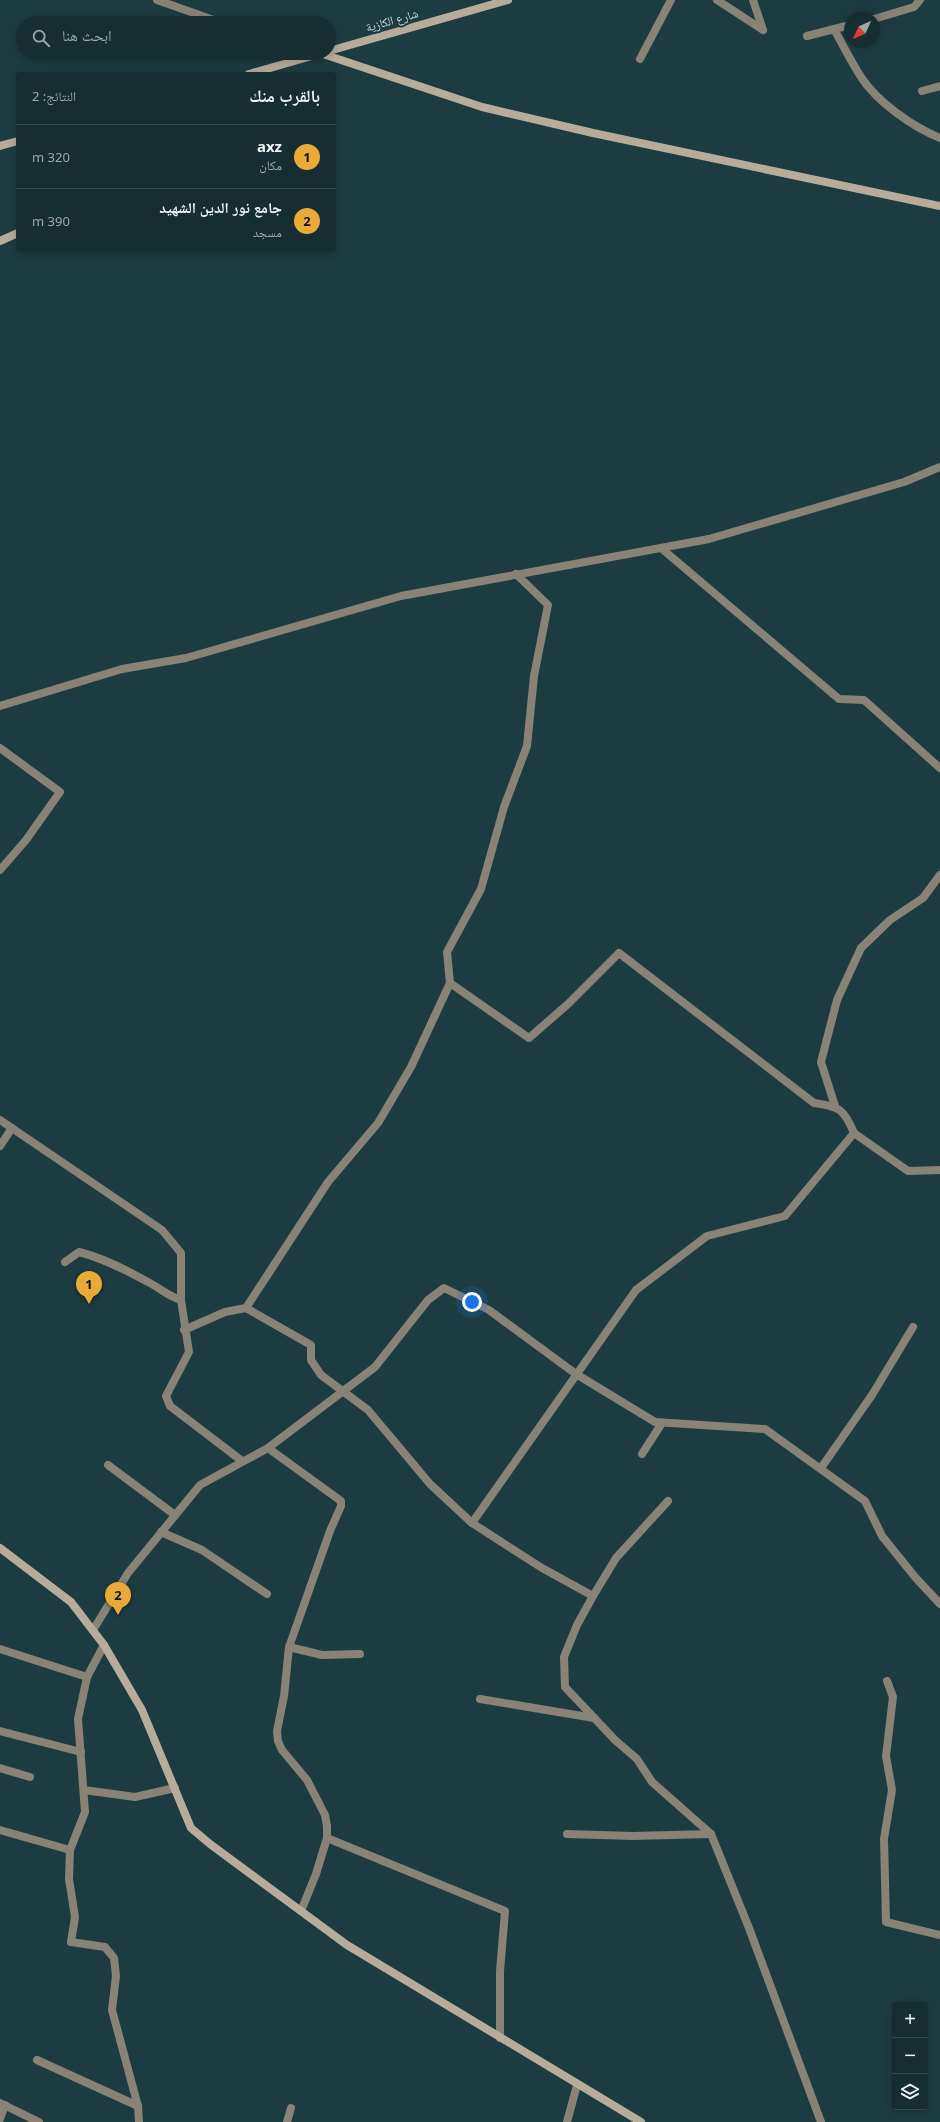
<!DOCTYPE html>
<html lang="ar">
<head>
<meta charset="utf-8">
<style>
	body { margin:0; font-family:"Noto Sans","Noto Naskh Arabic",sans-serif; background:#23393d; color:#f1f3f6; direction:rtl }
	.controls { position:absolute; right:12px; bottom:12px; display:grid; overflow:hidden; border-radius:4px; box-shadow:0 2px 10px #0003 }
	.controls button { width:36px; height:36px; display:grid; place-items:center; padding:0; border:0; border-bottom:1px solid #35494d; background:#162d31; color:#f1f3f6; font:20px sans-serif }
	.compass { position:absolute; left:844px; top:12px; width:36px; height:36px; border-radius:50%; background:#162d31; box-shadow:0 2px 10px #0003; rotate:225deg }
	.you { position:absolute; left:472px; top:1302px; width:14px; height:14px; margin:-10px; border:3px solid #fff; border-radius:50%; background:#1a73e8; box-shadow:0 0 0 6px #1a73e833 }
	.badge { display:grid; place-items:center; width:26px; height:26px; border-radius:50%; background:#e9ab38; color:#111; font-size:13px; font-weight:700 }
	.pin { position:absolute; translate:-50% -33px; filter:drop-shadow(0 1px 2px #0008) }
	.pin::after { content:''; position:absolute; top:21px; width:14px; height:12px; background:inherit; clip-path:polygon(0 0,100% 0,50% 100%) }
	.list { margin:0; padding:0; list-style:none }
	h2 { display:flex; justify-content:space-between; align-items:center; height:52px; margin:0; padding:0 16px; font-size:17px }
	h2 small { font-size:13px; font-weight:400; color:#9ea8ab }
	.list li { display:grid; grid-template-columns:26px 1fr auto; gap:12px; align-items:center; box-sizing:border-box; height:64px; padding:0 16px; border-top:1px solid #35494d }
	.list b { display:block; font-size:15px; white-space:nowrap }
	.list p { margin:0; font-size:13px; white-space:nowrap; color:#9ea8ab }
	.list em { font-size:13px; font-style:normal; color:#9ea8ab }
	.icon { flex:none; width:22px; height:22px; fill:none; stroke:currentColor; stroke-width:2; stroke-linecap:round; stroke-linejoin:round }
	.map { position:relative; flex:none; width:940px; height:2122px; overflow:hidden; direction:ltr }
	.search { position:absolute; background:#162d31; box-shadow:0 2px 10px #0003; left:16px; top:16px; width:320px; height:44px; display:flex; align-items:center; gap:10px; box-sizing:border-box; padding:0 14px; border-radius:22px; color:#9ea8ab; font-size:15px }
	.panel { position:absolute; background:#162d31; box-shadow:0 2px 10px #0003; left:16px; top:72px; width:320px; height:180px; border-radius:4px; direction:rtl }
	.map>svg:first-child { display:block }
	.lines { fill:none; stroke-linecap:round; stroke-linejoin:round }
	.street { stroke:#888277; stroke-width:8 }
	.secondary { stroke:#b7ac9c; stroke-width:8 }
	.labels { text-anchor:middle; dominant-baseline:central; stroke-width:4; stroke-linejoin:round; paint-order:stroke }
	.street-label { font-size:12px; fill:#ccdde0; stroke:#1d3c41 }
</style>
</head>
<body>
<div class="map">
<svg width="940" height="2122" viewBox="0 0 940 2122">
	<rect width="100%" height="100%" fill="#1d3c41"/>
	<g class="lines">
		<g class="street">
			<polyline points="157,0 222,23"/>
			<polyline points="717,0 763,30"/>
			<polyline points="753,0 763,30"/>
			<polyline points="874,19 914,7 920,0"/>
			<path d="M834,29C843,45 851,62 861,77C877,102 913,127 940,138"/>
			<polyline points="807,36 850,25"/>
			<polyline points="640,59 671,0"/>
			<polyline points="922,91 940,86"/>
			<polyline points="661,548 839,699 864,700 940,768"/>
			<polyline points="0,706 122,669 186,658 401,596 709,539 904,482 940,467"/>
			<polyline points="0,748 60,792 26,840 0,870"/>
			<path d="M450,983L529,1038L568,1004L619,953L814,1103C839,1106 844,1109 854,1133"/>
			<polyline points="835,1106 821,1062 837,1000 861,948 890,920 923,898 940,875"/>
			<polyline points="0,1120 162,1230 181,1253 181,1300 189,1352 166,1396 170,1406 242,1461"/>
			<polyline points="0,1146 12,1128"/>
			<path d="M65,1262L79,1252C103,1258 126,1270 148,1282C160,1288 168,1296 181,1300"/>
			<polyline points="246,1308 328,1182 378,1123 411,1067 450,983 447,952 481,889 504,807 527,746 534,676 548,605 516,574"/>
			<polyline points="184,1330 225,1312 246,1308 311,1345 311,1360 321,1375 368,1410 430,1484 472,1523 542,1568 593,1596 577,1625 564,1657 565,1687 615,1740 637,1759 652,1782 711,1834 749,1928 821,2122"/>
			<polyline points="268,1448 341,1501 341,1506 330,1531 289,1647 284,1696 277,1731 278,1741 282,1750 307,1780 325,1815 327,1826 327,1838 316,1874 301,1911"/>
			<polyline points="642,1454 662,1423"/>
			<polyline points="108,1465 175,1515"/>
			<polyline points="821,1468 872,1395 913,1327"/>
			<polyline points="472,1523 636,1290 707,1236 785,1216 854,1133 908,1171 940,1170"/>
			<polyline points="161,1532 202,1550 267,1594"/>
			<polyline points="593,1596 616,1558 668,1501"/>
			<polyline points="93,1630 128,1573 200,1485 268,1448 375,1367 428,1300 444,1288 489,1310 576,1374 655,1422 765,1429 865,1501 882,1536 915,1577 940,1604"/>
			<polyline points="104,1645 87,1677 78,1719 85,1812 70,1850 69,1879 75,1917 71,1942 105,1947 114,1958 116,1976 112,2010 138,2106 139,2122"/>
			<polyline points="289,1647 322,1655 360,1654"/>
			<polyline points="0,1649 87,1677"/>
			<polyline points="887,1681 893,1697 886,1756 892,1790 884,1839 886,1922 940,1935"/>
			<polyline points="480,1699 594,1718"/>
			<polyline points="0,1731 81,1752"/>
			<polyline points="0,1768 30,1777"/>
			<polyline points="84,1790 135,1797 175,1788"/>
			<polyline points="0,1830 70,1850"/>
			<polyline points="567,1834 633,1836 711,1834"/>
			<polyline points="327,1838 505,1911 500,1971 500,2038"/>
			<polyline points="37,2060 138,2106"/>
			<polyline points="0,2103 39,2122"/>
			<polyline points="0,2119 5,2105"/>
			<polyline points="287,2122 291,2108"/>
			<polyline points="567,2122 577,2085"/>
		</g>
		<g class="secondary">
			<polyline points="329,51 508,0"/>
			<polyline points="320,53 482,107 593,133 940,206"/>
			<polyline points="249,74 322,53"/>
			<polyline points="0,146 18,141"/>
			<polyline points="0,241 18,233"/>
			<polyline points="0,1548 71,1602 104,1645 142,1710 191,1828 210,1844 347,1945 641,2122"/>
		</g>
	</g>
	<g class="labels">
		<g class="street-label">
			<text transform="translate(392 20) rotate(-16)">شارع الكازية</text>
		</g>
	</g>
</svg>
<div class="controls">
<button>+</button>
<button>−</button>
<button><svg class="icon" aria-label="layers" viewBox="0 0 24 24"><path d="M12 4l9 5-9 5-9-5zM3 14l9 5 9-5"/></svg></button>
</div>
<svg class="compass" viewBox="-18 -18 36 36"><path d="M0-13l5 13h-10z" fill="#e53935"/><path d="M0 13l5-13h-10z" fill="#9ea8ab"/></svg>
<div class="you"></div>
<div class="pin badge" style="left:89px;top:1304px">1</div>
<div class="pin badge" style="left:118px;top:1615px">2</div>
<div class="search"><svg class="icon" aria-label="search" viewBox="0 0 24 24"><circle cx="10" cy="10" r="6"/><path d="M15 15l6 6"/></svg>ابحث هنا</div>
<section class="panel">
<h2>بالقرب منك<small>النتائج: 2</small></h2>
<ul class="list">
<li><span class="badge">1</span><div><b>axz</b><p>مكان</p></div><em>320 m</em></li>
<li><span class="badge">2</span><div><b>جامع نور الدين الشهيد</b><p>مسجد</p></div><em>390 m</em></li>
</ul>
</section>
</div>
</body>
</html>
